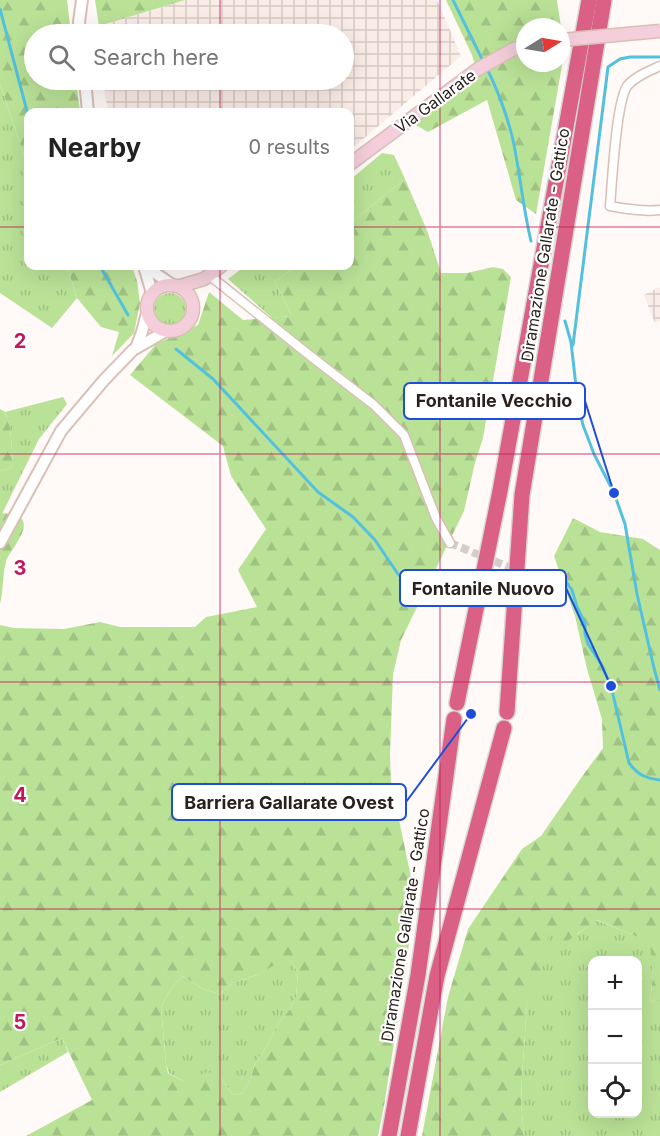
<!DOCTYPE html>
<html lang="en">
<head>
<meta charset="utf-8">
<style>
	body { margin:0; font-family:Inter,sans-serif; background:#f2f2f2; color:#222 }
	.controls { position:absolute; right:18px; bottom:18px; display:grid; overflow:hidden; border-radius:12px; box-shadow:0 6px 24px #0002 }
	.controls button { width:54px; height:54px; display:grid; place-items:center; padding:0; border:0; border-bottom:2px solid #e0e0e0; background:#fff; color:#222; font:30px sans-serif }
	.compass { position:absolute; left:516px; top:18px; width:54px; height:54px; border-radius:50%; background:#fff; box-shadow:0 6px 24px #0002; rotate:79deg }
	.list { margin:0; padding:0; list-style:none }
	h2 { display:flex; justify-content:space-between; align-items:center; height:78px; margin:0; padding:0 24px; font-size:26px }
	h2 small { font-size:20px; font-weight:400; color:#767676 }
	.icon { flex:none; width:33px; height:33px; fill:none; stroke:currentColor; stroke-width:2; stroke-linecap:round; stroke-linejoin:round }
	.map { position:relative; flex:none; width:660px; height:1136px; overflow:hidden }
	.search { position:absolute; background:#fff; box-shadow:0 6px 24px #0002; left:24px; top:24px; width:330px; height:66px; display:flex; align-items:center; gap:15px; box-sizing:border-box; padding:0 21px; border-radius:33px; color:#767676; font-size:22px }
	.panel { position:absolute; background:#fff; box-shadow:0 6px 24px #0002; left:24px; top:108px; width:330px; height:162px; border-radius:12px }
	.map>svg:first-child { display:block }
	.industrial { fill:url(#industrial-grid) }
	.grass { fill:url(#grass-tufts); fill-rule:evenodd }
	.forest { fill:url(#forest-firs); fill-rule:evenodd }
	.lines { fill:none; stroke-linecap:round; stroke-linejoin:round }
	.stream { stroke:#53c1de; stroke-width:3 }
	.minor-tunnel { stroke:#d4cecb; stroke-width:8; stroke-dasharray:8 4; stroke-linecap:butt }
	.minor-casing { stroke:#d9bfb5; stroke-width:11 }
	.tertiary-casing { stroke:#d9bfb5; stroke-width:14 }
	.secondary-casing { stroke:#d9bfb5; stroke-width:15 }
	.motorway-casing { stroke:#d9d7d6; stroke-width:18 }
	.minor { stroke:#fff; stroke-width:8 }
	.tertiary { stroke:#fff; stroke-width:10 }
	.secondary { stroke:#f4cfdb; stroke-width:12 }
	.motorway { stroke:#da6086; stroke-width:15 }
	.secondary-bridge-casing { stroke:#d9bfb5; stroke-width:15; stroke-linecap:butt }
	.secondary-bridge { stroke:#f4cfdb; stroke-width:12 }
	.grid { fill:none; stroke:#c2185b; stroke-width:1.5; stroke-opacity:0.55 }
	.labels { text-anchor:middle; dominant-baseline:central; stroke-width:4.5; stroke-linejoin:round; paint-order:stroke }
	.street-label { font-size:16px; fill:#2a201c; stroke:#fff }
	.grid-label { font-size:20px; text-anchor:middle; font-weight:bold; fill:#c2185b; stroke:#fff; stroke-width:4.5; stroke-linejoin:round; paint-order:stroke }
	.leader { fill:none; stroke:#1d4ed8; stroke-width:2 }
	.callout-dot { fill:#1d4ed8; stroke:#fff; stroke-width:2 }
	.callout { fill:#fff; stroke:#1d4ed8; stroke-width:2 }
	.callout-label { font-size:18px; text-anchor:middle; font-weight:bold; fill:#2a201c }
</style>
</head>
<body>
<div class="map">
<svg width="660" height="1136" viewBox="0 0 660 1136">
	<defs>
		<pattern id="industrial-grid" width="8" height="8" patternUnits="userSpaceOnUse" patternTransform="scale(1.5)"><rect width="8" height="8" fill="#faece6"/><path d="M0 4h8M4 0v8" fill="none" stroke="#d6cac5"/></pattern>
		<pattern id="grass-tufts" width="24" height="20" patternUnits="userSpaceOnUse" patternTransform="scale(1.5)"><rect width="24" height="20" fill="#bae297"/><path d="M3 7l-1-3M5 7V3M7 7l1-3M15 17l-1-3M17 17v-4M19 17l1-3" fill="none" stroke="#a0c282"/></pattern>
		<pattern id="forest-firs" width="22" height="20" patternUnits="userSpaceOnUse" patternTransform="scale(1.5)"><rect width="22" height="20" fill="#bae297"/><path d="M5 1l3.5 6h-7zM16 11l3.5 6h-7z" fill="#a0c282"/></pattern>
	</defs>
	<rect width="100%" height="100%" fill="#fff9f7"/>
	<g class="industrial">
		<polygon points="185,0 437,0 461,56 350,150 350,112 109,112 105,96 104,80 344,80 344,34 100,34 99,26"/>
		<polygon points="660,287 660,321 655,323 644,295"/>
	</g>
	<g class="grass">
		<polygon points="0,84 28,168 28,266 67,266 77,298 52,328 0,293"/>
		<polygon points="382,153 394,155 405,179 350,223 350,180"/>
		<polygon points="245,266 296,266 275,282 292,316 272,318 228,279"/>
		<circle cx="170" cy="309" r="16"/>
		<polygon points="63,397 67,404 39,439 2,514 0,513 0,471 11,468 13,463 10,427 5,412"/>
		<path d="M596,920L651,942L653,975L650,1002L660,999V1136H524L521,1102L522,1077L527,1005L549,928L578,934ZM592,960H638V1114H592Z"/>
		<polygon points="282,959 292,963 298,972 296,997 290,1009 277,1025 267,1046 255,1063 251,1078 243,1093 233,1095 221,1078 183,1081 169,1073 166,1064 161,1007 171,988 183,976 203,989 220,994 232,983 260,974"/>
		<polygon points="62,1038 68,1052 0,1092 0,1065"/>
	</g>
	<g class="forest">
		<polygon points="0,0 67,0 71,34 34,34 34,80 76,80 80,112 28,112 28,168 0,84"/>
		<polygon points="95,0 185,0 99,26"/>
		<polygon points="446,0 557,0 561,27 525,27 525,63 561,63 561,31 564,54 536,214 516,200 487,100 428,132 414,124 479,78 472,55"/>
		<path d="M405,179L428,233L441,273H467L493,267L503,269L511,277L483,438L475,463L464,511L401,640L393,674L390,754L391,782L411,877L413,911L406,967L384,1106L378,1136H26L92,1100L62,1038L0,1065V625L14,628L64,629L100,622L120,627H195L206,617L257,607L238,570L266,529L231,476L223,446L130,375L156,344L198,325L209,292L243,320L292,316L275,282L296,266H350V223ZM282,960L292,963L298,972L296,997L290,1009L277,1025L267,1046L255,1063L251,1078L243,1093L233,1095L221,1078L208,1072L183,1081L168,1073L166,1064L161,1007L171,988L183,976L203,989L220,994L232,983L260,974Z"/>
		<polygon points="67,266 132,266 137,281 140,303 134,333 112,356 119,332 101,327 77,298"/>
		<polygon points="0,409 5,412 10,427 13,463 11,468 0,471"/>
		<path d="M0,513C4,514 10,513 14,514C39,522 9,550 6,562C2,575 4,590 0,604Z"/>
		<polygon points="573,518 600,532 643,539 660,550 660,999 650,1002 653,975 650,942 597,920 563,944 549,929 544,963 534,984 527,1005 522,1077 521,1102 524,1136 422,1136 448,997 468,929 522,849 541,836 581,778 603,748 602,719 587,669 575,616 554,556"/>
	</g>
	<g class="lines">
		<g class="stream">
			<polyline points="453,0 484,63"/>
			<polyline points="0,9 28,115"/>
			<path d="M487,69C497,88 508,118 513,140C520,173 523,208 531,241"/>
			<polyline points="100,266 128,315"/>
			<polyline points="565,321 571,342 578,404 583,425 594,454 614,493 625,524 637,594 654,668 660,690"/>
			<polyline points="573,345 608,67 620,59 630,57 660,57"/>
			<polyline points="176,349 213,379 318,492 353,517 375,540 398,574 406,582 421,590"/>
			<path d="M548,574L565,580L572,590L577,607L585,623V634L588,644L601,664L611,686L629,763C638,775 645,778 660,780"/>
		</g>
		<polyline class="minor-tunnel" points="450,543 565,590"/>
		<g class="minor-casing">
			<g id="minor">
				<path d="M660,66C649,71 636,76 628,85C616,98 612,185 610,206C626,209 643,212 660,210"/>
				<polyline points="209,275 313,358 374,405 404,435 436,518 450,543"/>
			</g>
		</g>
		<g class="tertiary-casing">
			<g id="tertiary">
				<polyline points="80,34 79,22 82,0"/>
				<polyline points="85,80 88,112"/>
				<polyline points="144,266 152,293"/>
				<polyline points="149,266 155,273 171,284"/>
				<polyline points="136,348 142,332 147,313"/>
				<polyline points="0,543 61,431 104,380 133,350 166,331"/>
			</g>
		</g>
		<g class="secondary-casing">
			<g id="secondary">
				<polyline points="350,164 478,69 514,49 525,46"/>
				<circle cx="170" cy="308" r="23"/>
				<polyline points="180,286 204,279 221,266"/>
			</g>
		</g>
		<g class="motorway-casing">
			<g id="motorway">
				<polyline points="457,703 500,491 589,0"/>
				<polyline points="507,712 522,495 604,0"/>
				<polyline points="389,1136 418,975 454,719"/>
				<polyline points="408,1136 437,976 504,728"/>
			</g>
		</g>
		<use href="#minor" class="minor"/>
		<use href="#tertiary" class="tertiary"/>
		<use href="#secondary" class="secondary"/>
		<use href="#motorway" class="motorway"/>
		<g class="secondary-bridge-casing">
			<polyline id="secondary-bridge" points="561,40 660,31"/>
		</g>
		<use href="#secondary-bridge" class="secondary-bridge"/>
	</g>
	<path class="grid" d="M220,0V34M440,0V1136M220,80V112M0,227H28M350,227H660M220,266V1136M0,454H660M0,682H660M0,909H660"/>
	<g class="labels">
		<g class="street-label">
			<text transform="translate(435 101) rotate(-36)">Via Gallarate</text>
			<text transform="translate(545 245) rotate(-81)">Diramazione Gallarate - Gattico</text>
			<text transform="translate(405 925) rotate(-81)">Diramazione Gallarate - Gattico</text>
		</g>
	</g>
	<g class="grid-label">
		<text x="20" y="348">2</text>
		<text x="20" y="575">3</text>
		<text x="20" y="802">4</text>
		<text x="20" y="1029">5</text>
	</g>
	<path class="leader" d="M614 493L585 401M611 686L566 588M471 714L406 802"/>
	<g class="callout-dot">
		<circle cx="614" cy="493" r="6"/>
		<circle cx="611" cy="686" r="6"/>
		<circle cx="471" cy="714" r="6"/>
	</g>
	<g class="callout">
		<rect x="404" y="383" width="181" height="36" rx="6"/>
		<rect x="400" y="570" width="166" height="36" rx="6"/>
		<rect x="172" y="784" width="234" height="36" rx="6"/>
	</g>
	<g class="callout-label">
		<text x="494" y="407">Fontanile Vecchio</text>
		<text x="483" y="595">Fontanile Nuovo</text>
		<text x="289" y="809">Barriera Gallarate Ovest</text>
	</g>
</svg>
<div class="controls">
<button>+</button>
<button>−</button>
<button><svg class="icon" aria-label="locate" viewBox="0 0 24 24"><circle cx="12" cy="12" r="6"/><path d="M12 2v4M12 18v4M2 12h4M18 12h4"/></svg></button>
</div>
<svg class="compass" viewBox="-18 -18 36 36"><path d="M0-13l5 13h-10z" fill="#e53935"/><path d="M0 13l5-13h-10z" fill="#767676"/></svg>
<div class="search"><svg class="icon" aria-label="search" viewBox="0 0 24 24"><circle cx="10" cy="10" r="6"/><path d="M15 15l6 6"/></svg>Search here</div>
<section class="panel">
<h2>Nearby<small>0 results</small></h2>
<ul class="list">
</ul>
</section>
</div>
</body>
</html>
